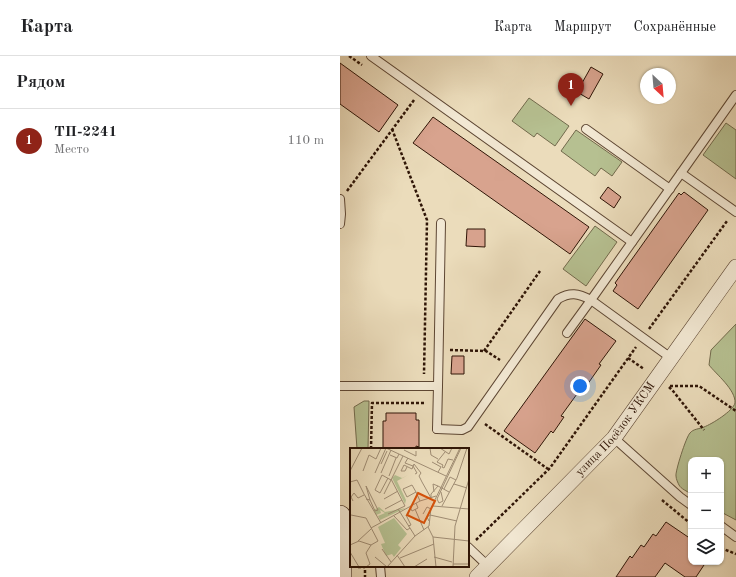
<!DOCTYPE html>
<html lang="ru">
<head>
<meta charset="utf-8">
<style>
	body { margin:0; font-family:"Old Standard TT",serif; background:#f6f6f6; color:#202124 }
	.controls { position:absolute; right:12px; bottom:12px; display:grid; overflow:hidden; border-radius:8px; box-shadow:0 1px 3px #0004 }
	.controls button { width:36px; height:36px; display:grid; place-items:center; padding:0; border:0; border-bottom:1px solid #e0e0e0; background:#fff; color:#202124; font:20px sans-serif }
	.compass { position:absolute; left:300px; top:12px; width:36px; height:36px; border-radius:50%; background:#fff; box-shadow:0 1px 3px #0004; rotate:154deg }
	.you { position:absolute; left:240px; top:330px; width:14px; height:14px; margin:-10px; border:3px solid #fff; border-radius:50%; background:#1a73e8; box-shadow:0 0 0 6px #1a73e833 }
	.badge { display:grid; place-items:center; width:26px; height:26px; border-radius:50%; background:#8f2418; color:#fff; font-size:13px; font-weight:700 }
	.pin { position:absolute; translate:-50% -33px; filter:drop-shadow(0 1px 2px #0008) }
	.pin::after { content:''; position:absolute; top:21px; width:14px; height:12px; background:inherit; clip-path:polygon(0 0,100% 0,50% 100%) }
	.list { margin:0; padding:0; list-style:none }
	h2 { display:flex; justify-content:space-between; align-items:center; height:52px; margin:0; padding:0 16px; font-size:17px }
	h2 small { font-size:13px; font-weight:400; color:#757577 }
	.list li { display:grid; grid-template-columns:26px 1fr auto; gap:12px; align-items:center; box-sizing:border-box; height:64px; padding:0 16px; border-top:1px solid #e0e0e0 }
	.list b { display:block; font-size:15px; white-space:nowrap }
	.list p { margin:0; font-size:13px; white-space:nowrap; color:#757577 }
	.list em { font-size:13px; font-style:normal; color:#757577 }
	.icon { flex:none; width:22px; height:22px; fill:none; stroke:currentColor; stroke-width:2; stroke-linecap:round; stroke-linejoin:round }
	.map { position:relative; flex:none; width:396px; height:521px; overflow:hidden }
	header { display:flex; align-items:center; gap:24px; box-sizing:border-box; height:56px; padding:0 20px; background:#fff; border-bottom:1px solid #e0e0e0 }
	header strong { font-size:19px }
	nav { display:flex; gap:22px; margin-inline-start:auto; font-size:14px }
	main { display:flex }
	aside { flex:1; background:#fff }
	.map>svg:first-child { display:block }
	.green { fill:#b6c091; stroke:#726a4c }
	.building { fill:#d8a38e; stroke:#2e1406 }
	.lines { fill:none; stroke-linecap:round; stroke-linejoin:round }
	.service-casing { stroke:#5d4633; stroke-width:10 }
	.minor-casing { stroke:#5d4633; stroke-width:16 }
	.secondary-casing { stroke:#2e1406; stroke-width:22 }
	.path { stroke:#2e1406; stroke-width:2.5; stroke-dasharray:3 2; stroke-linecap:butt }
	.service { stroke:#f2e8d3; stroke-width:8 }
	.minor { stroke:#f2e8d3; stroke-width:15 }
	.secondary { stroke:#f2e8d3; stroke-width:21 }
	.labels { text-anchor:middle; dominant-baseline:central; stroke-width:4; stroke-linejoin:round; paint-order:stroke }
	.street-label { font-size:12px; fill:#2e1406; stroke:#f2e8d3 }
	.inset-road { fill:none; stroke:#9f8c73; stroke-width:1 }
	.view { fill:#d5520b; fill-opacity:0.15; stroke:#d5520b; stroke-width:2 }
	.inset-edge { fill:none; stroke:#2e1406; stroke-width:2 }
</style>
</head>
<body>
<header>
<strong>Карта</strong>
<nav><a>Карта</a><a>Маршрут</a><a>Сохранённые</a></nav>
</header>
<main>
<aside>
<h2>Рядом<small></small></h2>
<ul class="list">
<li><span class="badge">1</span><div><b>ТП-2241</b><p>Место</p></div><em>110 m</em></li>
</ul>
</aside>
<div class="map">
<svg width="396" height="521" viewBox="0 0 396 521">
	<rect width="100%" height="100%" fill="#ebdcbb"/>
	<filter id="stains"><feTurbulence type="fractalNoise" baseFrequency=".005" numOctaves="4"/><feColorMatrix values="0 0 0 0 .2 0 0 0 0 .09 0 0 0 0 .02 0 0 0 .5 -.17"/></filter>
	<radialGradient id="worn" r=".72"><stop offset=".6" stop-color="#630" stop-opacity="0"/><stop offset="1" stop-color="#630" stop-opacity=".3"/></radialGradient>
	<g class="green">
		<polygon points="189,42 229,70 215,90 197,77 194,81 172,65"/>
		<polygon points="386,67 396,74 396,123 363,99"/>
		<polygon points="236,74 282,106 272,120 261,112 255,120 221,95"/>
		<polygon points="255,170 277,186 246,230 223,213"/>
		<path d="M396,268V464L381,456V404H351V438C347,435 341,433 339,429C338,427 336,423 336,420C335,416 346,381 350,377C353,373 359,373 364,371C372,368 393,355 395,347C396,334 376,318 369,309L371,294Z"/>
		<polygon points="24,345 29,345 28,393 17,393 14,351"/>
	</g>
	<g class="building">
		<polygon points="0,7 58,49 39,76 0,48"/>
		<polygon points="251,11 263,18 249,43 237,36"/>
		<polygon points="93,61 249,171 230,198 73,87"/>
		<polygon points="268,131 281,141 274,152 260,142"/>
		<polygon points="344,136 368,154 298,253 273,235 277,229 275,227 339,137 341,139"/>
		<polygon points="127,173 145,173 145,191 126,190"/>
		<polygon points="245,263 276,285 259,308 261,309 247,329 245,327 221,360 224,361 213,377 211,375 195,397 164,375"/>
		<polygon points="112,300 124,300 124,318 111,318"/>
		<polygon points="46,357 76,357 76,364 79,364 79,391 76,390 76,393 43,393 43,365 46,365"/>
		<polygon points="326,466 351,483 351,506 366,506 356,521 345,521 325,507 315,521 276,521 290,500 292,502 301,489 304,491 313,478 316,480"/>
	</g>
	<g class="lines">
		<g class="service-casing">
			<g id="service">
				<polyline points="31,0 292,186"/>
				<polyline points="246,73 330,133"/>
				<polyline points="341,117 396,39"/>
				<polyline points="0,143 1,158 0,168"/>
				<polyline points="331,302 251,244 341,117 396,156"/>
				<polyline points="0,330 98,330 101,167"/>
				<polyline points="98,330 97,373 99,373"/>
				<path d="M97,373L122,374L128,371L218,243C230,236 238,237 251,244L227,277"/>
				<polyline points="274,382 340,441 351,449"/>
				<polyline points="381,470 396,481"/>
				<polyline points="128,491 148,510"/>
				<polyline points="40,510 41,521"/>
			</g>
		</g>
		<g class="minor-casing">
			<g id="minor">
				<path id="s1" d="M137,521L274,382L396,211"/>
			</g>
		</g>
		<g class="secondary-casing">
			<polyline id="secondary" points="0,460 1,521"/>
		</g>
		<g class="path">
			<polyline points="9,0 22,9"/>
			<polyline points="52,73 87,164 84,318"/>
			<polyline points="7,135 74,44"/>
			<polyline points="309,273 387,165"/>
			<polyline points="110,294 146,295 160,304"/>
			<polyline points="144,295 200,215"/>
			<polyline points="288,302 304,313"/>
			<polyline points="330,330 359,330 396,355"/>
			<polyline points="329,331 333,335 364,374"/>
			<polyline points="145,368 208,413"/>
			<polyline points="31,393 32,347 86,347"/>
			<polyline points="322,444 351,468"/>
			<polyline points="136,484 210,412 296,291"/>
			<polyline points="381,492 396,498"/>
			<polyline points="18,511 25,511 25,521"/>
		</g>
		<use href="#service" class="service"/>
		<use href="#minor" class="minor"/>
		<use href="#secondary" class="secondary"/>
	</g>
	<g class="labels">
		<g class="street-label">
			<text stroke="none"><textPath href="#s1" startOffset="203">улица Посёлок УКСМ</textPath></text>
		</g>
	</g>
	<g transform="translate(10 392)">
		<rect width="119" height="119" fill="#ebdcbb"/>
		<path d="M45,27L52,30L58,27L47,33L56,52L55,56L42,30ZM29,59L35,64L56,60L30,72L28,68L35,65L30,62L31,65L26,67L24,62ZM44,70L57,86L48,97L51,100L44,109L42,106L36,108L31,96L35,95L28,79Z" fill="#b6c091"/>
		<path class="inset-road" d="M36,0L96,28M80,0L81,7L88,11M90,0L99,6L102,0M54,2L66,8V3M40,7L47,10L49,6M58,10L55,15L63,18L67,25L65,26M82,14L91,19L88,24M31,16L37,3M64,16L71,25L69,28L72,34L81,50M57,19L55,23H51L54,17L62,21L64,16M92,19L93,17L87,14L95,4M92,19L94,20L98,11L103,12M0,23L12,0M13,23L19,7L26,11L31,0M25,25L36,0M31,25L41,2M39,28L46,10M38,30L30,45L25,42L32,27L41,32M0,34L7,32L14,46M104,36L117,40M94,41L100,29L106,32M66,44L62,37L53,41L57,49L66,44L70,53M84,44L83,36L88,38M91,44L93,53L89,55L87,51L111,0M14,46L31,75M34,46L53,8M81,49V46L88,38L99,44M16,51L20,52L25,63L28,62L16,38L20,52M34,51L48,43M3,53L1,49L4,45L8,50L14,47M83,58L119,61M92,58L107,30L117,0M60,59L62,63L68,60L66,55M35,61L52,52M48,61L65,88M65,61L74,82M38,66L55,58L41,31M73,66L77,59L81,61M1,67L16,70L28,93L21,97L16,105L20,116L16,119M56,67L61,77L58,78M44,68L57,82L60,80M79,73L77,69L80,67L107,73M78,79L83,89L119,93M21,80L70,53L86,48M83,89L86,119M8,93L21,81M0,97L9,93L21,97M32,101L41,114M0,104L9,119M47,107L55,119M25,109L37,119M84,109L102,114M50,110L84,96M103,116H119M37,119L65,88L79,78L81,60L110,0M64,119L77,111M103,119L105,78L119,31"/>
		<path class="view" d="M68,45L85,53L74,75L57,67Z"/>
		<rect width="119" height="119" class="inset-edge"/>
	</g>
	<rect width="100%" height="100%" filter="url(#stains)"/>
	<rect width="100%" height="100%" fill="url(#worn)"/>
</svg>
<div class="controls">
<button>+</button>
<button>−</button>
<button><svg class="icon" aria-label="layers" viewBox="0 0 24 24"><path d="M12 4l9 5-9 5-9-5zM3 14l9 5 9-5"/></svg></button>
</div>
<svg class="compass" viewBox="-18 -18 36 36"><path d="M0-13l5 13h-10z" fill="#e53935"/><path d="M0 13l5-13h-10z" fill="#757577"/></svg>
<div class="you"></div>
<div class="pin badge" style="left:231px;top:50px">1</div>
</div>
</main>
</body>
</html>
